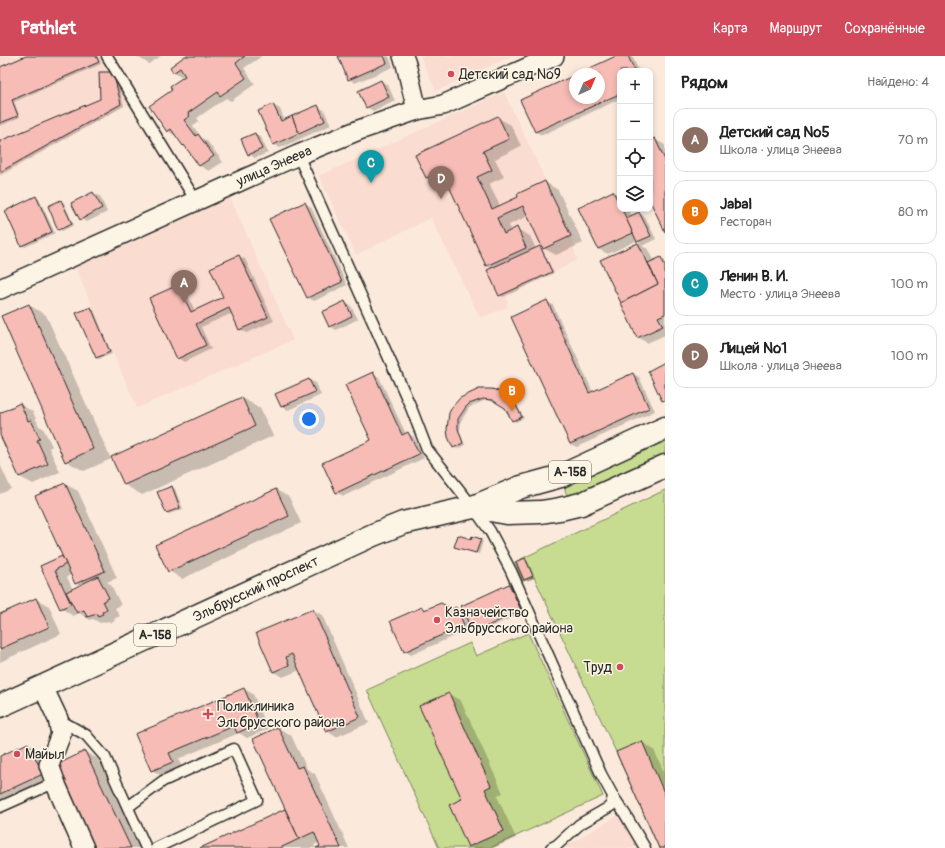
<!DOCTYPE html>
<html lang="ru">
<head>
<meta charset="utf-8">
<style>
	body { margin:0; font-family:Pangolin,sans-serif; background:#f2f2f2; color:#222 }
	.controls { position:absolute; right:12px; top:12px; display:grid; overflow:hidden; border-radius:8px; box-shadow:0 2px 6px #0003 }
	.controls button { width:36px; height:36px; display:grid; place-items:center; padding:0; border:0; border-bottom:1px solid #e0e0e0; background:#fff; color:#222; font:20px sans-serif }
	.compass { position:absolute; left:569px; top:12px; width:36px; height:36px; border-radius:50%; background:#fff; box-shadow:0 2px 6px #0003; rotate:44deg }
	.you { position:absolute; left:309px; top:363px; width:14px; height:14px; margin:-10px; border:3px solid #fff; border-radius:50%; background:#1a73e8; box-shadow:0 0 0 6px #1a73e833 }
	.badge { display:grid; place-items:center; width:26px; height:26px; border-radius:50%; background:#d1495b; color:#fff; font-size:13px; font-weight:700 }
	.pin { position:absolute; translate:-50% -33px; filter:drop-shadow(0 1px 2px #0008) }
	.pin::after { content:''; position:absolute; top:21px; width:14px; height:12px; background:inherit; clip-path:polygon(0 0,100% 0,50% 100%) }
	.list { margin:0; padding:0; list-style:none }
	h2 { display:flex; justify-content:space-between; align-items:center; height:52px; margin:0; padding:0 16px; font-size:17px }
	h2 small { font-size:13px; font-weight:400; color:#767676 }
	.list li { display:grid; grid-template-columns:26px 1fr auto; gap:12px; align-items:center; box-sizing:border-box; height:64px; margin:0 8px 8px; padding:0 8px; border:1px solid #e0e0e0; border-radius:12px }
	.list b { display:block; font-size:15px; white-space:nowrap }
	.list p { margin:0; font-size:13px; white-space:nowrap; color:#767676 }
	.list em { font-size:13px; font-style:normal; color:#767676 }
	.icon { flex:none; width:22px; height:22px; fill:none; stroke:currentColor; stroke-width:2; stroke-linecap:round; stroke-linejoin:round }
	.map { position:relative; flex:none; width:665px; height:792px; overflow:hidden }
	header { display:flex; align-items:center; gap:24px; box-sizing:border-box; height:56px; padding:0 20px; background:#d1495b; color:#fff }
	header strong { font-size:19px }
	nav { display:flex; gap:22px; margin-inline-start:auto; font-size:14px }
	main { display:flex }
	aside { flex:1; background:#fff }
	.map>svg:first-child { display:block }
	.built { fill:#fadcd1 }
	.green { fill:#c8dc91; stroke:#7a845e }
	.shadow { fill:#0003; fill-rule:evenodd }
	.building { fill:#f7bcb6; stroke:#2b2b2b }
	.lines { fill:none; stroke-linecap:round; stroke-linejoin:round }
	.service-casing { stroke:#2b2b2b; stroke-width:13 }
	.minor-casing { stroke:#2b2b2b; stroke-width:22 }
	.primary-casing { stroke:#2b2b2b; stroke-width:25 }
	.service { stroke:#fcf5e5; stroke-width:10 }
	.minor { stroke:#fcf5e5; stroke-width:19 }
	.primary { stroke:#fcf5e5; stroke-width:22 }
	.poi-dot { fill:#d1495b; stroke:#fcf5e5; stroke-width:1.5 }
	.labels { text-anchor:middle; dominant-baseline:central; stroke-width:3; stroke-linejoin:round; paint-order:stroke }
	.shield { fill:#fcf5e5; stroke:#6a6863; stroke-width:1 }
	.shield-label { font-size:13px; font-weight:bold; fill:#2b2b2b }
	.poi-label { font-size:14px; fill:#2b2b2b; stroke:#fcf5e5; text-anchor:start }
	.street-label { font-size:14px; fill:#2b2b2b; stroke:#fcf5e5 }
</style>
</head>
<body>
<header>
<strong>Pathlet</strong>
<nav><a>Карта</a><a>Маршрут</a><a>Сохранённые</a></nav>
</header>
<main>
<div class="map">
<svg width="665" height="792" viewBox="0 0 665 792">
	<rect width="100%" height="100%" fill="#fbeadc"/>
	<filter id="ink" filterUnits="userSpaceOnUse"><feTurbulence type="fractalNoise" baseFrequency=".025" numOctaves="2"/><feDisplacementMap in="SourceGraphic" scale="8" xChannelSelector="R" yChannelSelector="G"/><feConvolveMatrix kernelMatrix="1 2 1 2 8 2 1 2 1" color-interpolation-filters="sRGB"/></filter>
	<g filter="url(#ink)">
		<g class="built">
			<polygon points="0,0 115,0 140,41 0,121"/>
			<polygon points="420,0 512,0 436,35"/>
			<polygon points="504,36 571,179 577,204 507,241 507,251 480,262 431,162 356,199 319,120"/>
			<polygon points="230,141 293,284 137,352 74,209"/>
			<polygon points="627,754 649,792 563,792"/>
		</g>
		<g class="green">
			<path d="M665,381V400L576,441C568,440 563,438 566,429Z"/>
			<polygon points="665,434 665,792 659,792 616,696 534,521 523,525 515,506"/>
			<polygon points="528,577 603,740 490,792 439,792 367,634 470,587 476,600"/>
		</g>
		<g class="shadow">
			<polygon points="28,0 98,0 101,8 14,46 20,61 0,70 0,12"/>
			<polygon points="136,0 161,0 149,8"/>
			<polygon points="187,0 262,0 244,12 255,28 231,45 226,42 197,62 199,65 193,70 202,82 207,85 223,106 209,115 200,110 187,91 183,89 177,81 168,75 174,34 184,22 174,16"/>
			<polygon points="339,0 389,0 393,11 355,27 349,23"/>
			<polygon points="618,0 632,0 639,15 620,15 620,43 542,79 536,76 522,45 575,20 575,42 599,42 599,18 579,18"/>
			<polygon points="116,18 124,50 0,119 0,86 101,44"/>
			<polygon points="381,25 388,29 395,45 373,55 367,51"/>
			<polygon points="273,49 280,53 285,65 318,50 324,54 331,69 280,92 274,88"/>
			<polygon points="498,62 511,69 521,90 495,103 504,121 489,128 500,150 520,141 545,126 558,134 583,187 556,199 543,192 528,160 509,169 511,175 517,173 530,180 536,193 540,191 542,193 554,217 503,241 500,239 493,213 487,210 448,125 439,129 427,122"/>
			<polygon points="255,78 261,81 268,97 255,102 249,98"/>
			<polygon points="654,83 665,89 665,174 650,142 650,85"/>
			<polygon points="613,136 620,140 620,153 628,153 632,161 639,157 645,161 656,183 642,190 648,193 654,206 661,202 665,205 665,279 647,287 638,281 602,205 640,187 638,184 608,198 598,193"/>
			<polygon points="93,137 100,140 107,156 87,166 80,163"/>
			<polygon points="36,141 39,143 55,177 25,191 22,189"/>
			<polygon points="61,145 64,147 74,169 62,175 59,173"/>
			<polygon points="305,147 311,151 347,229 314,245 307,241"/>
			<polygon points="239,200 245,203 274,265 247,277 240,273 233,257 201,271 211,293 184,306 178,302 178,230 185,233 195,255 225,241"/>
			<polygon points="546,245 553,249 593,336 633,318 639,321 655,355 577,391 570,388"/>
			<polygon points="345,246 351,250 358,263 336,274 330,270"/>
			<polygon points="29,249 46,259 111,403 84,415 66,405"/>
			<polygon points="91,252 94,254 112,298 99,303 96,302"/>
			<polygon points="372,317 379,321 406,378 408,377 414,381 424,402 344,440 337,437 323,407 372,384"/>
			<polygon points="309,324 316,327 321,339 288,354 282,350"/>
			<polygon points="504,339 517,349 524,362 516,366 513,364 505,351 499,347 486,344 472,350 469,352 461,365 460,376 465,389 457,393 454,391 461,342"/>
			<polygon points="242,342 260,352 273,380 142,439 125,429"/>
			<polygon points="20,348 33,356 39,370 43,372 52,390 49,392 60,416 33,428 20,421 0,377 0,358"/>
			<polygon points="0,408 11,433 0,438"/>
			<path d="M65,428L78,435L117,522L107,526L111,529L121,549L115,552L120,560L114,563L115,565L111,567L109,565L100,567L93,563L90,564L79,557L73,560L61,552L42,510L64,500ZM72,518L76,527L81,530L73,534L67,521Z"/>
			<polygon points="172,431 175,433 183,453 169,458 167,457"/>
			<polygon points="276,434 289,441 301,467 182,523 169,515"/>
			<polygon points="472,484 480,484 483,485 479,498 458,492"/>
			<polygon points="525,503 528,505 534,519 525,523 525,524 524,523"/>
			<polygon points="535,520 535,522 527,525 526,524"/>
			<polygon points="509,529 512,530 524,556 477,577 474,576 472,572 411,599 405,595 422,552 426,554 452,554 456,552 465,557"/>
			<polygon points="36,543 49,550 61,578 0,606 0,559"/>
			<polygon points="313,554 322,559 369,667 336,681 327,675 300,614 283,621 273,616"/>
			<polygon points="244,633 253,638 268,673 247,682 239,677 178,703 182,711 162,720 152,714 137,679"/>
			<polygon points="449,638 461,645 503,737 497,740 516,782 493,792 473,792 469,790"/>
			<polygon points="278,672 291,679 307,713 315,718 349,792 319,792 322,791 320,786 314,789 316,792 202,792 285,754 287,755"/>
			<polygon points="642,686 654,694 665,718 665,792 660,792"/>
			<polygon points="28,688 46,698 60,729 0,756 0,701"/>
			<polygon points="85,696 98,703 140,792 96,792"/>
		</g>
		<g class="building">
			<polygon points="26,0 96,0 99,6 12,44 18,60 0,67 0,11"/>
			<polygon points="185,0 245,0 236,7 246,22 220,40 218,36 188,57 190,60 184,64 196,80 198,78 214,100 199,110 184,89 183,90 171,73 167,76 149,50 172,34 170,30 185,20 180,12 173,17 170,11"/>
			<polygon points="338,0 384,0 387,7 348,24"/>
			<polygon points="616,0 628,0 635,15 620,15 620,45 617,39 535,76 520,44 575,19 575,42 599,42 599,18 577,18"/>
			<polygon points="99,16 113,16 121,48 0,116 0,85 100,43"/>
			<polygon points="381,24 389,41 366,52 358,35"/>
			<polygon points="273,48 281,65 292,60 299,77 273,89 258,55"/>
			<polygon points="318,49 325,65 299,77 292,60"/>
			<polygon points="498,60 509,83 483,95 492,114 477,121 492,153 518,141 517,138 545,125 571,180 543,193 523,150 497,162 504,178 517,171 526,192 486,210 442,115 426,122 415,99"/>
			<polygon points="255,77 262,93 248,99 241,83"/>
			<polygon points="655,82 665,104 665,176 650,145 650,84"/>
			<polygon points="613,135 620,150 620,153 622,153 633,177 598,193 578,152"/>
			<polygon points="93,136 102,152 80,164 71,147"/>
			<polygon points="36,140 52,176 21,190 5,155"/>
			<polygon points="61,144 72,168 58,174 48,150"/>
			<polygon points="305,146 342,226 307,242 269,163"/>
			<polygon points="639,156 651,180 637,186 626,162"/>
			<polygon points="638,187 658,228 621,247 600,204"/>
			<polygon points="540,190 552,216 499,240 487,214"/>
			<polygon points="239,199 268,261 239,274 229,252 196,268 206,289 177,303 149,242 178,229 191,256 223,241 210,212"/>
			<polygon points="661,201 665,210 665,258 658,261 663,270 637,282 621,247 658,228 648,207"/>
			<polygon points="547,244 589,337 633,317 649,352 570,388 511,261"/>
			<polygon points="345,245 352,260 329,271 322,256"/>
			<polygon points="29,248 93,393 65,406 1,260"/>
			<polygon points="91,251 110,296 96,302 76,257"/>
			<polygon points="665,306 665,344 662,345 648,315"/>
			<polygon points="373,316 402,379 408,376 419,398 336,437 322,407 371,384 345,329"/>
			<polygon points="309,323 315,336 281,351 275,338"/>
			<polygon points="479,333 492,333 501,336 510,342 514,346 522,361 512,365 505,352 492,344 483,343 469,348 466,351 458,363 458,373 463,387 453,392 448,381 447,373 449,357 452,351 460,342"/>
			<polygon points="242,341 255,370 124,429 111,401"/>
			<polygon points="20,347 28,365 31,364 40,383 37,384 48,408 19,421 0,379 0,357"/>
			<polygon points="65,427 105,515 75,528 35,440"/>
			<polygon points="172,430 180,452 166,457 157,436"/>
			<polygon points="276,433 289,460 168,516 155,489"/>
			<polygon points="458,479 471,483 472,480 481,483 476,497 454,491"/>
			<polygon points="62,500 66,508 55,514 71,548 60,553 40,510"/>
			<polygon points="525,502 533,520 524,524 516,506"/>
			<polygon points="98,520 109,542 103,545 107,553 102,556 103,558 98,560 97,558 87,561 84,554 77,557 66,536"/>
			<polygon points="509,528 521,554 473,577 461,550"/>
			<polygon points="36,542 49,571 0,593 0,558"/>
			<polygon points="441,547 452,553 456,551 464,569 404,596 390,565 422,551 424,554"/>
			<polygon points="313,553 360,661 326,676 292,598 286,601 289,609 273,616 256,577"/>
			<polygon points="244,632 259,667 237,677 234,670 169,697 173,706 151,715 135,678"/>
			<polygon points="449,637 491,730 485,733 504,775 468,791 449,749 462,743 419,650"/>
			<polygon points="278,671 297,712 303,710 341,792 316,792 320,790 314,776 299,783 253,683"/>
			<polygon points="642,685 665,739 665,792 659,792 616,696"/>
			<polygon points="28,687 43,718 0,738 0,700"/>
			<polygon points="85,695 131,792 95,792 56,709"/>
			<polygon points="285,753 299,783 280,792 200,792"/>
		</g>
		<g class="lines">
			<g class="service-casing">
				<g id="service">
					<polyline points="107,0 196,145"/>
					<polyline points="298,99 410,349 427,393 473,451 490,475 511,515 601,718 613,740 611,750 580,768 557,789 551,792"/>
					<polyline points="58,663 86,679 105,701 146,792"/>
					<polyline points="613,740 625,758 645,792"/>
					<polyline points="0,751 56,726"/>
					<polyline points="128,751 163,725 234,693 257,744 156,792"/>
				</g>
			</g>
			<g class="minor-casing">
				<g id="minor">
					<polyline points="403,0 406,8 417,54"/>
					<polyline points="0,233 298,99 359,74 417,54 443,49 554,0"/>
					<polyline points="43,631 58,663 61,678 49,709 57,731 84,792"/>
				</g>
			</g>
			<g class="primary-casing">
				<g id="primary">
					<polyline points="473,451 507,457 541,456 560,453 581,448 665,410"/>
					<polyline points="0,650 373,479 403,467 473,451 521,431 561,420 665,372"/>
				</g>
			</g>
			<use href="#service" class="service"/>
			<use href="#minor" class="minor"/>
			<use href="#primary" class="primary"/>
		</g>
	</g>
	<g class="poi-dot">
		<circle cx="451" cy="18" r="4"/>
		<circle cx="437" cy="564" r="4"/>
		<circle cx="620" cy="611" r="4"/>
		<path d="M206 652h4v4h4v4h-4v4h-4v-4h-4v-4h4z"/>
		<circle cx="17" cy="698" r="4"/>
	</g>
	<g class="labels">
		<g class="shield">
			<rect x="549" y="405" width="42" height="22" rx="3"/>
			<rect x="134" y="568" width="42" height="22" rx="3"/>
		</g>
		<g class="shield-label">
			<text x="570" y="416">А-158</text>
			<text x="155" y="579">А-158</text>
		</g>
		<g class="poi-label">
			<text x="459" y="18">Детский сад №9</text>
			<text x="445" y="556">Казначейство<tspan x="445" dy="16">Эльбрусского района</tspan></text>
			<text x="612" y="611" text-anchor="end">Труд</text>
			<text x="217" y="650">Поликлиника<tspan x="217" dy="16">Эльбрусского района</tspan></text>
			<text x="25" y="698">Майыл</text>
		</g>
		<g class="street-label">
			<text transform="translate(274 110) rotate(-24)">улица Энеева</text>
			<text transform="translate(256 533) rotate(-25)">Эльбрусский проспект</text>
		</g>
	</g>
</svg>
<div class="controls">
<button>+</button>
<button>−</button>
<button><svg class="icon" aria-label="locate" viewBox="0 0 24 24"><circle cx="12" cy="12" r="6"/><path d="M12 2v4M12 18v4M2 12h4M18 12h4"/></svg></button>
<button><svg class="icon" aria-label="layers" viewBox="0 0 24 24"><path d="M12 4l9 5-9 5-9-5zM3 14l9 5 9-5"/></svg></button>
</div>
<svg class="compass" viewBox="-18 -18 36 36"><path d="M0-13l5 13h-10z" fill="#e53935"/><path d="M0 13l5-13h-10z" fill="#767676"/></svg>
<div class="you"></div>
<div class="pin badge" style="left:184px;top:247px;background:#8d6e63">A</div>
<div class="pin badge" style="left:512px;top:355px;background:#e8710a">B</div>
<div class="pin badge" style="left:371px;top:127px;background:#0f9aa8">C</div>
<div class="pin badge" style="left:441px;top:143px;background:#8d6e63">D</div>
</div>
<aside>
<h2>Рядом<small>Найдено: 4</small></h2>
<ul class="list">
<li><span class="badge" style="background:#8d6e63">A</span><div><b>Детский сад №5</b><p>Школа · улица Энеева</p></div><em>70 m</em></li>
<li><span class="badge" style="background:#e8710a">B</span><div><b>Jabal</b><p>Ресторан</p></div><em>80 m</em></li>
<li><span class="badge" style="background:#0f9aa8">C</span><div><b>Ленин В. И.</b><p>Место · улица Энеева</p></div><em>100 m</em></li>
<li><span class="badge" style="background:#8d6e63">D</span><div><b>Лицей №1</b><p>Школа · улица Энеева</p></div><em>100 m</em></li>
</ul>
</aside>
</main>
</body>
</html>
